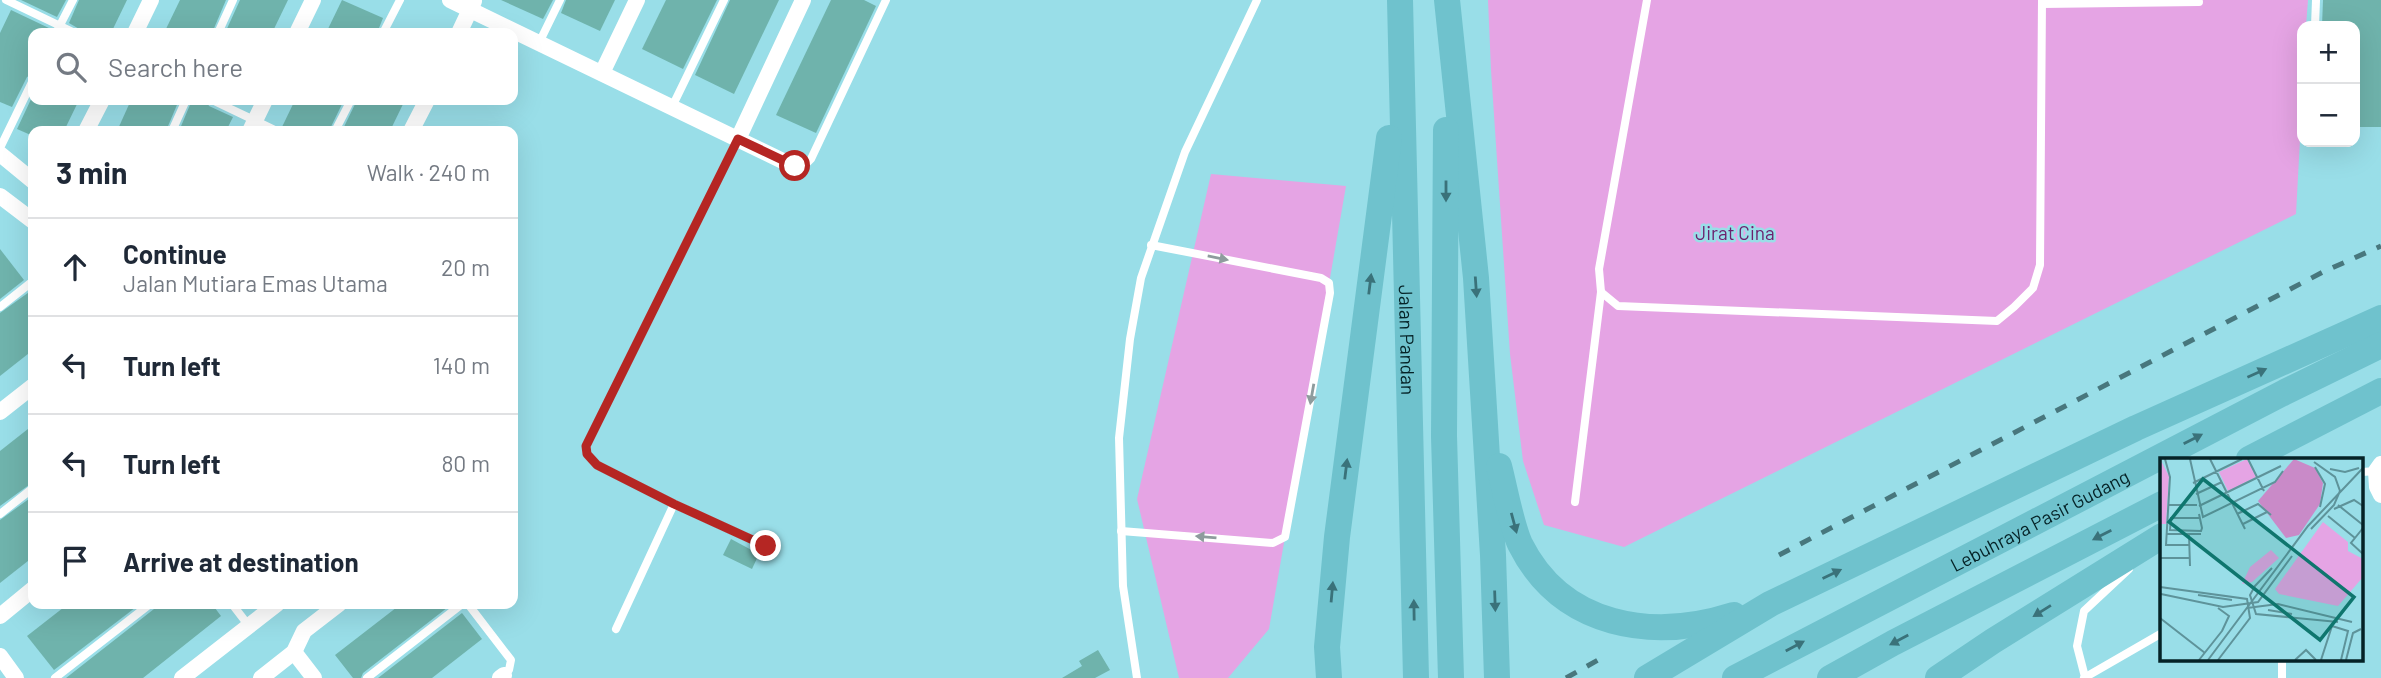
<!DOCTYPE html>
<html lang="en">
<head>
<meta charset="utf-8">
<style>
	body { margin:0; font-family:Barlow,sans-serif; background:#f6f6f7; color:#1f2937 }
	.controls { position:absolute; right:21px; top:21px; display:grid; overflow:hidden; border-radius:14px; box-shadow:0 7px 28px #0002 }
	.controls button { width:63px; height:63px; display:grid; place-items:center; padding:0; border:0; border-bottom:2px solid #e0e1e3; background:#fff; color:#1f2937; font:35px sans-serif }
	.stop { position:absolute; width:21px; height:21px; margin:-16px; border:5px solid #b52623; border-radius:50%; background:#fff }
	.stop.end { background:#b52623; border-color:#fff; box-shadow:0 2px 7px #0008 }
	.list { margin:0; padding:0; list-style:none }
	h2 { display:flex; justify-content:space-between; align-items:center; height:91px; margin:0; padding:0 28px; font-size:30px }
	h2 small { font-size:23px; font-weight:400; color:#747a83 }
	.list li { display:grid; grid-template-columns:46px 1fr auto; gap:21px; align-items:center; box-sizing:border-box; height:98px; padding:0 28px; border-top:2px solid #e0e1e3 }
	.list b { display:block; font-size:26px; white-space:nowrap }
	.list p { margin:0; font-size:23px; white-space:nowrap; color:#747a83 }
	.list em { font-size:23px; font-style:normal; color:#747a83 }
	.icon { flex:none; width:38px; height:38px; fill:none; stroke:currentColor; stroke-width:2; stroke-linecap:round; stroke-linejoin:round }
	.map { position:relative; flex:none; width:2381px; height:678px; overflow:hidden }
	.search { position:absolute; background:#fff; box-shadow:0 7px 28px #0002; left:28px; top:28px; width:490px; height:77px; display:flex; align-items:center; gap:18px; box-sizing:border-box; padding:0 24px; border-radius:14px; color:#747a83; font-size:26px }
	.panel { position:absolute; background:#fff; box-shadow:0 7px 28px #0002; left:28px; top:126px; width:490px; height:483px; border-radius:14px }
	.map>svg:first-child { display:block }
	.green { fill:#e5a4e4 }
	.building { fill:#6fb3ac }
	.lines { fill:none; stroke-linecap:round; stroke-linejoin:round }
	.service { stroke:#fff; stroke-width:8 }
	.minor { stroke:#fff; stroke-width:16 }
	.trunk { stroke:#6fc2cd; stroke-width:26 }
	.rail { stroke:#48777d; stroke-width:5; stroke-dasharray:12 12; stroke-linecap:butt }
	.oneway { fill:#3a727a }
	.oneway2 { fill:#8e9c9d }
	.route { stroke:#b52623; stroke-width:9 }
	.labels { text-anchor:middle; dominant-baseline:central; stroke-width:5; stroke-linejoin:round; paint-order:stroke }
	.park-label { font-size:19px; fill:#6c216d; stroke:#99dee8 }
	.street-label { font-size:19px; fill:#052226; stroke:#99dee8 }
	.inset-road { fill:none; stroke:#5e939a; stroke-width:2 }
	.view { fill:#0f766e; fill-opacity:0.15; stroke:#0f766e; stroke-width:3.5 }
	.inset-edge { fill:none; stroke:#052226; stroke-width:3.5 }
</style>
</head>
<body>
<div class="map">
<svg width="2381" height="678" viewBox="0 0 2381 678">
	<rect width="100%" height="100%" fill="#99dee8"/>
	<g class="green">
		<polygon points="1488,0 2308,0 2306,26 2302,26 2302,102 2296,214 1624,547 1544,525 1523,461 1510,354 1491,70"/>
		<polygon points="1211,174 1346,186 1269,629 1228,678 1179,678 1137,499"/>
	</g>
	<g class="building">
		<polygon points="21,0 66,0 57,17"/>
		<polygon points="79,0 127,0 111,33 86,33 69,23"/>
		<polygon points="180,0 226,0 212,33 164,33"/>
		<polygon points="240,0 288,0 272,33 225,33"/>
		<polygon points="342,0 383,18 377,33 326,33"/>
		<polygon points="501,0 553,0 543,19"/>
		<polygon points="566,0 615,0 600,31 561,13"/>
		<polygon points="666,0 717,0 683,69 642,49"/>
		<polygon points="730,0 779,0 734,94 695,75"/>
		<polygon points="831,0 864,0 876,6 816,133 776,115"/>
		<polygon points="2323,0 2381,0 2381,127 2355,127 2355,26 2322,26"/>
		<polygon points="11,10 51,29 49,33 33,33 33,74 27,77 12,107 0,102 0,33"/>
		<polygon points="33,95 33,100 79,100 64,131 33,131 33,136 17,129"/>
		<polygon points="131,100 179,100 166,131 117,131"/>
		<polygon points="192,100 206,100 209,106 233,117 226,131 179,131"/>
		<polygon points="295,100 344,100 329,131 292,131 282,127"/>
		<polygon points="357,100 405,100 390,131 342,131"/>
		<polygon points="0,249 24,280 0,299"/>
		<polygon points="32,290 33,350 0,376 0,313"/>
		<polygon points="33,425 33,482 0,506 0,451"/>
		<polygon points="33,496 33,557 0,583 0,520"/>
		<polygon points="731,539 759,554 752,569 723,555"/>
		<polygon points="68,604 140,604 54,670 27,636"/>
		<polygon points="157,604 212,604 221,616 143,678 66,678 154,609"/>
		<polygon points="401,604 452,604 363,673 361,678 353,678 335,655"/>
		<polygon points="462,613 482,639 432,678 378,678"/>
		<polygon points="1098,650 1110,670 1095,678 1062,678 1082,666 1079,661"/>
	</g>
	<g class="lines">
		<g class="service">
			<polyline points="6,0 75,33"/>
			<polyline points="1647,0 1599,269 1601,292 1618,306 1997,321 2014,307 2033,288 2040,265 2042,0"/>
			<polyline points="2042,4 2199,2"/>
			<polyline points="2315,26 2316,0"/>
			<polyline points="56,33 73,0"/>
			<polyline points="218,33 233,0"/>
			<polyline points="383,33 400,0"/>
			<polyline points="539,43 560,0"/>
			<polyline points="212,100 277,131"/>
			<polyline points="672,107 724,0"/>
			<polyline points="172,131 186,100"/>
			<polyline points="335,131 351,100"/>
			<polyline points="738,139 586,446 587,454 597,465 674,504 766,546"/>
			<polyline points="0,148 33,80"/>
			<polyline points="789,164 804,166 811,159 886,0"/>
			<polyline points="0,307 33,281"/>
			<polyline points="2362,472 2376,471"/>
			<polyline points="1575,502 1601,292"/>
			<polyline points="0,514 33,488"/>
			<polyline points="1121,531 1273,543 1285,537 1330,293 1329,283 1321,278 1151,245"/>
			<polyline points="232,604 249,626"/>
			<polyline points="468,604 511,660 509,670 504,675"/>
			<polyline points="616,629 674,504"/>
			<polyline points="2085,677 2077,646 2084,611 2129,569"/>
			<polyline points="55,678 150,604"/>
			<polyline points="367,678 462,604"/>
			<polyline points="1137,678 1123,586 1119,438 1130,339 1141,278 1185,152 1257,0"/>
			<polyline points="2084,678 2162,633"/>
			<polyline points="2282,678 2282,659"/>
		</g>
		<g class="minor">
			<polyline points="450,0 789,164"/>
			<polyline points="135,33 151,0"/>
			<polyline points="297,33 313,0"/>
			<polyline points="459,33 474,1"/>
			<polyline points="602,73 637,0"/>
			<polyline points="86,131 102,100"/>
			<polyline points="250,131 265,100"/>
			<polyline points="411,131 427,100"/>
			<polyline points="738,139 803,0"/>
			<polyline points="0,154 33,181"/>
			<polyline points="0,196 33,221"/>
			<polyline points="0,412 33,386"/>
			<polyline points="2381,464 2376,471 2377,487 2381,495"/>
			<polyline points="0,616 33,589"/>
			<polyline points="294,652 314,678"/>
			<polyline points="0,656 16,678"/>
			<polyline points="182,678 277,604"/>
			<polyline points="261,678 294,652 304,631 339,604"/>
			<polyline points="500,678 504,675"/>
		</g>
		<g class="trunk">
			<path id="s1" d="M1400,0L1416,678"/>
			<polyline points="1447,0 1476,278 1493,555 1497,678"/>
			<polyline points="1446,130 1444,436 1451,678"/>
			<polyline points="2249,459 2381,391"/>
			<path d="M1499,466C1505,489 1511,524 1520,544C1562,628 1653,641 1734,615"/>
			<polyline points="1329,678 1327,647 1337,537 1389,138"/>
			<polyline points="1647,678 1770,604 2136,428 2381,318"/>
			<path id="s2" d="M1735,678L2285,392L2381,345"/>
			<polyline points="1830,678 1893,643 2162,504"/>
			<polyline points="1938,678 1993,641 2162,536"/>
		</g>
		<g class="rail">
			<polyline points="1779,555 2323,272 2381,246"/>
			<polyline points="1566,678 1598,660"/>
		</g>
	</g>
	<defs><path id="oneway-solid" d="M-6-.8H1V-3.2L6.5 0L1 3.2V.8H-6Z" transform="scale(1.75)"/></defs>
	<g class="oneway">
		<use href="#oneway-solid" transform="translate(1446 191) rotate(90)"/>
		<use href="#oneway-solid" transform="translate(1370 284) rotate(-83)"/>
		<use href="#oneway-solid" transform="translate(1476 287) rotate(86)"/>
		<use href="#oneway-solid" transform="translate(2257 373) rotate(-24)"/>
		<use href="#oneway-solid" transform="translate(2193 439) rotate(-27)"/>
		<use href="#oneway-solid" transform="translate(1346 469) rotate(-83)"/>
		<use href="#oneway-solid" transform="translate(1514 523) rotate(75)"/>
		<use href="#oneway-solid" transform="translate(2102 535) rotate(153)"/>
		<use href="#oneway-solid" transform="translate(1832 574) rotate(-26)"/>
		<use href="#oneway-solid" transform="translate(1332 592) rotate(-85)"/>
		<use href="#oneway-solid" transform="translate(1495 601) rotate(88)"/>
		<use href="#oneway-solid" transform="translate(1414 610) rotate(-91)"/>
		<use href="#oneway-solid" transform="translate(2042 611) rotate(148)"/>
		<use href="#oneway-solid" transform="translate(1899 640) rotate(152)"/>
		<use href="#oneway-solid" transform="translate(1795 646) rotate(-28)"/>
	</g>
	<g class="oneway2">
		<use href="#oneway-solid" transform="translate(1218 258) rotate(11)"/>
		<use href="#oneway-solid" transform="translate(1312 394) rotate(100)"/>
		<use href="#oneway-solid" transform="translate(1206 537) rotate(-175)"/>
	</g>
	<g class="lines">
		<polyline class="route" points="766,546 674,504 597,465 587,454 586,446 738,139 795,166"/>
	</g>
	<g class="labels">
		<g class="park-label">
			<text x="1735" y="232">Jirat Cina</text>
		</g>
		<g class="street-label">
			<text stroke="none"><textPath href="#s1" startOffset="340">Jalan Pandan</textPath></text>
			<text stroke="none"><textPath href="#s2" startOffset="343">Lebuhraya Pasir Gudang</textPath></text>
		</g>
	</g>
	<g transform="translate(2160 458)">
		<rect width="203" height="203" fill="#99dee8"/>
		<path d="M0,1L9,18L6,66H0ZM87,1L96,19L68,33L59,14ZM163,64L188,84V93L203,101V119L178,148L119,136L115,131ZM111,92L119,100L92,124L82,126L90,109Z" fill="#e5a4e4"/>
		<path d="M134,1L155,10L163,25L160,46L139,77L126,80L98,43Z" fill="#c98ac8"/>
		<path class="inset-road" d="M5,1L10,19L6,87H29M30,1L43,59L115,24L123,13M50,1L85,71M88,1L104,33M155,9L165,26L160,49M170,11L185,14L199,10M33,25L82,1M36,36L62,24M8,47H37M178,47L203,67M39,48L121,8M174,51L194,42L203,48M39,56L42,70L41,73L10,72L11,60H40M77,56L98,46L111,57M168,58L195,80M83,66L107,54M203,70L191,85L203,96M151,71L174,47L180,33L175,19L154,4M7,76H41M29,77L30,108M0,100H29M95,128L90,137L96,156L178,164M0,129L87,141L90,160L58,202M94,129L112,110M1,136L63,149L98,144L132,98M38,137L72,142M58,150L69,158L62,173M87,150L118,146L192,164M108,152L132,156M0,160L45,195M39,202L62,173M48,202L148,68L203,10M135,202L146,192L156,202M161,202L172,168L188,173L181,202M186,202L193,175L201,171"/>
		<path class="view" d="M43,21L194,139L160,182L9,64Z"/>
		<rect width="203" height="203" class="inset-edge"/>
	</g>
</svg>
<div class="controls">
<button>+</button>
<button>−</button>
</div>
<div class="stop" style="left:795px;top:166px"></div>
<div class="stop end" style="left:766px;top:546px"></div>
<div class="search"><svg class="icon" aria-label="search" viewBox="0 0 24 24"><circle cx="10" cy="10" r="6"/><path d="M15 15l6 6"/></svg>Search here</div>
<section class="panel">
<h2>3 min<small>Walk · 240 m</small></h2>
<ul class="list">
<li><svg class="icon" aria-label="ahead" viewBox="0 0 24 24"><path d="M12 20V5M6 11l6-6 6 6"/></svg><div><b>Continue</b><p>Jalan Mutiara Emas Utama</p></div><em>20 m</em></li>
<li><svg class="icon" aria-label="left" viewBox="0 0 24 24"><path d="M17 20v-9H6M10 6l-5 5 5 5"/></svg><div><b>Turn left</b></div><em>140 m</em></li>
<li><svg class="icon" aria-label="left" viewBox="0 0 24 24"><path d="M17 20v-9H6M10 6l-5 5 5 5"/></svg><div><b>Turn left</b></div><em>80 m</em></li>
<li><svg class="icon" aria-label="arrive" viewBox="0 0 24 24"><path d="M6 21V4h12l-3 4 3 4H6"/></svg><div><b>Arrive at destination</b></div></li>
</ul>
</section>
</div>
</body>
</html>
